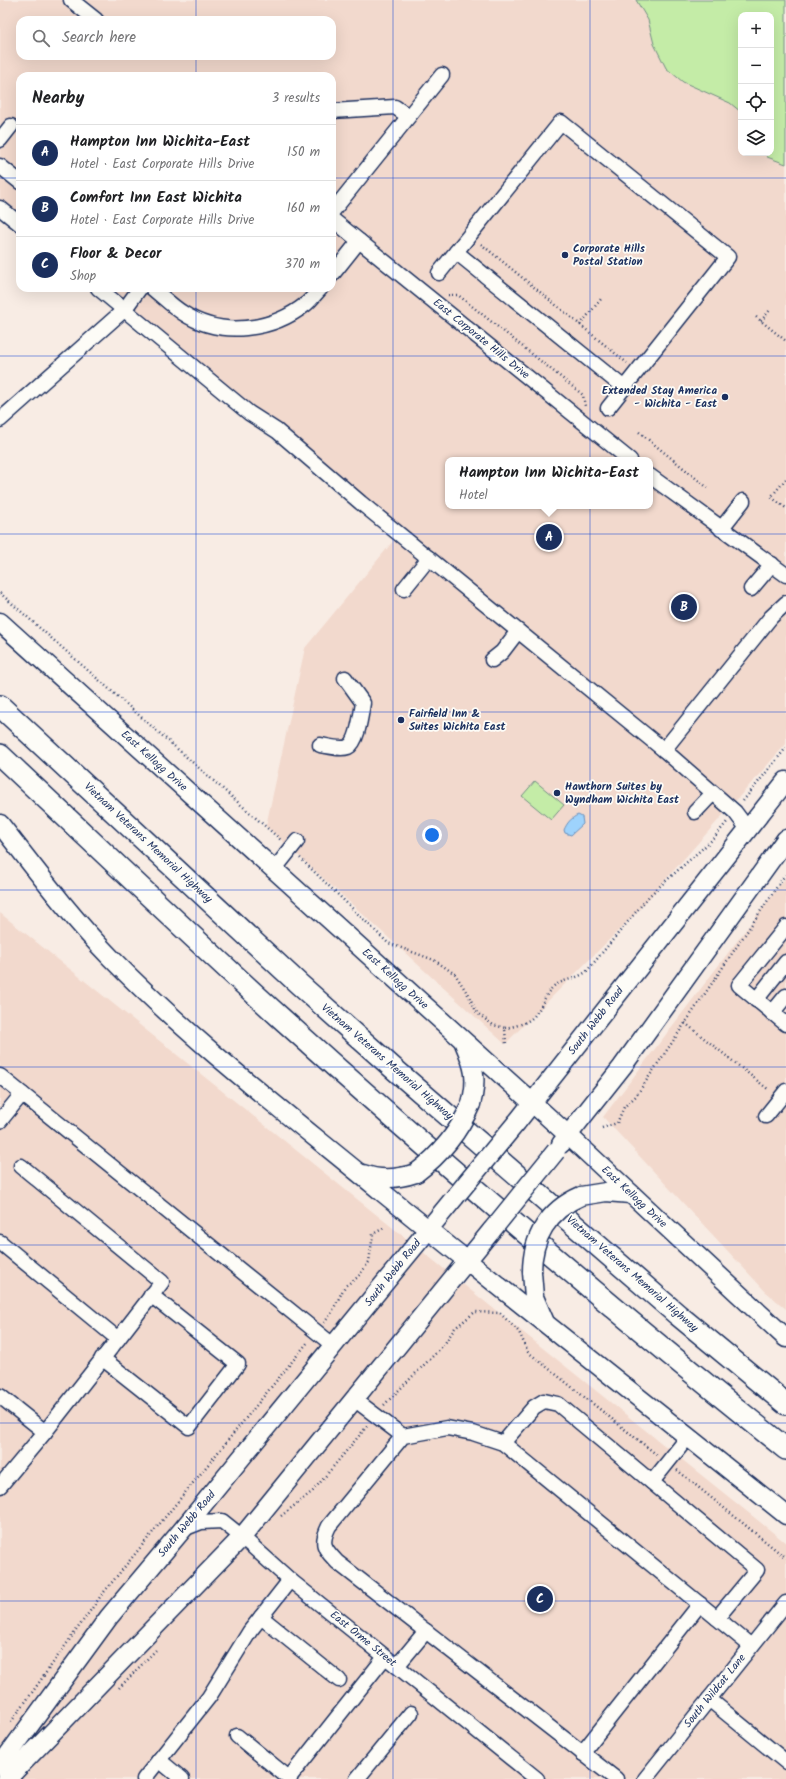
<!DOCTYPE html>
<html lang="en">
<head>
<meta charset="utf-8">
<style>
	body { margin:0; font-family:Kalam,sans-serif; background:#f6f6f6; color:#202124 }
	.controls { position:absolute; right:12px; top:12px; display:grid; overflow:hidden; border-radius:8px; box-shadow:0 4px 16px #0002 }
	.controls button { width:36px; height:36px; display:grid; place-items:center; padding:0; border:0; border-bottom:1px solid #e0e0e0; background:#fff; color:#202124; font:20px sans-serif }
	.you { position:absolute; left:432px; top:835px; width:14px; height:14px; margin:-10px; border:3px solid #fff; border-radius:50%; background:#1a73e8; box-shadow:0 0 0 6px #1a73e833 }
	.badge { display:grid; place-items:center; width:26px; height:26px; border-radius:50%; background:#1b2f5e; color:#fff; font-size:13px; font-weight:700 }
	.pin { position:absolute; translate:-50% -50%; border:2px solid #fff; box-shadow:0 1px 4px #0006 }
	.popup { position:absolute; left:445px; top:457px; width:208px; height:52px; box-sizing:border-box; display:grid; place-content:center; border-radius:8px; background:#fff; filter:drop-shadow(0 1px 3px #0005); font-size:13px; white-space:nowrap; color:#757577 }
	.popup b { font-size:15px; color:#202124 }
	.popup::after { content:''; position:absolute; left:50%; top:100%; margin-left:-8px; border:8px solid transparent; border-top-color:#fff }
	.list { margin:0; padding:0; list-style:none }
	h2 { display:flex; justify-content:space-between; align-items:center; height:52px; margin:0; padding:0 16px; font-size:17px }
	h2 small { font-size:13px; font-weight:400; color:#757577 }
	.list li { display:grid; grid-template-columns:26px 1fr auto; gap:12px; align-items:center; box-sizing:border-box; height:56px; padding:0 16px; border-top:1px solid #e0e0e0 }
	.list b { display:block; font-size:15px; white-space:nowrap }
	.list p { margin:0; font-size:13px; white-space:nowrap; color:#757577 }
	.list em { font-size:13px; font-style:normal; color:#757577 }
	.icon { flex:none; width:22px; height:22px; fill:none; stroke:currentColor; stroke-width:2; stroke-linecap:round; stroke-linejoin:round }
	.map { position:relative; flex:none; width:786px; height:1779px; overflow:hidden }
	.search { position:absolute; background:#fff; box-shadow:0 4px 16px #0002; left:16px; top:16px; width:320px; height:44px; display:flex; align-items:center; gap:10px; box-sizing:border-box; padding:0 14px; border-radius:12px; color:#757577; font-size:15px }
	.panel { position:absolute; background:#fff; box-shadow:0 4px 16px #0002; left:16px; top:72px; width:320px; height:220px; border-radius:12px }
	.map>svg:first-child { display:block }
	.built { fill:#f2d9cd; fill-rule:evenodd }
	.green { fill:#c4eca7; stroke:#708e82 }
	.water { fill:#9ed3fc; stroke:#6a91bd }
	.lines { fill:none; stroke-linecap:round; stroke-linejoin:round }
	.minor-casing { stroke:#1b2f5e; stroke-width:17 }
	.major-casing { stroke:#1b2f5e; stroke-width:21 }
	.highway-casing { stroke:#1b2f5e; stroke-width:24 }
	.path { stroke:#1b2f5e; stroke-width:2.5; stroke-dasharray:1 3; stroke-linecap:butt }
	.minor { stroke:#fdfcf7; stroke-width:14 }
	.major { stroke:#fdfcf7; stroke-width:18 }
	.highway { stroke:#fdfcf7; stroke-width:21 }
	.major-bridge-casing { stroke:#1b2f5e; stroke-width:21; stroke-linecap:butt }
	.major-bridge { stroke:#fdfcf7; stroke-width:18 }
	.grid { fill:none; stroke:#1d4ed8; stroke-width:1; stroke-opacity:0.55 }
	.poi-dot { fill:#1b2f5e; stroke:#fdfcf7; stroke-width:1.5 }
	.labels { text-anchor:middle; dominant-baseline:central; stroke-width:3.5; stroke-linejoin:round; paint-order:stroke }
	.poi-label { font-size:11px; font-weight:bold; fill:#1b2f5e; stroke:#fdfcf7; text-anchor:start }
	.street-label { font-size:11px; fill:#1b2f5e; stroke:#fdfcf7 }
</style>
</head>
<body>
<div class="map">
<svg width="786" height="1779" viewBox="0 0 786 1779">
	<rect width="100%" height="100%" fill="#f8ece4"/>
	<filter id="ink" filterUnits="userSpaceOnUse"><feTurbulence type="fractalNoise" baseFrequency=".025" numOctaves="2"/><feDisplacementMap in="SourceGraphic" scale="8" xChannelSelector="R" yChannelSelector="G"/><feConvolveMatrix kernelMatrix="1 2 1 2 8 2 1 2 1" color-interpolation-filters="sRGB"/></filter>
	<g filter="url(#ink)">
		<g class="built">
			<path d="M0,0H786V744L634,915L505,1044L266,826L305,648L399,534L97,288H332V76H20V226L0,209ZM741,15H771V153H741ZM20,20H332V56H20ZM448,460H650V506H448Z"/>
			<polygon points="786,877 786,1309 765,1291 603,1117"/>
			<polygon points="0,913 786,1543 786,1779 0,1779"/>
		</g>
		<g class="green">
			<polygon points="636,0 786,0 786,164 767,157 765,153 771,153 771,15 741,15 741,112 730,103 683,82 666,68 654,44 648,20"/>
			<polygon points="535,781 564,805 551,820 522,796"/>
		</g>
		<path class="water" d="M578,815L582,817L583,824L571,835L565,833L564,830C567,823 571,818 578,815Z"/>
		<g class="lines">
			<g class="minor-casing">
				<g id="minor">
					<polyline points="71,0 96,20"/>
					<polyline points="332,111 395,107 408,116"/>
					<polyline points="0,140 11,126"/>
					<polyline points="0,166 20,182"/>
					<polyline points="0,208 20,224"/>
					<polyline points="332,212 442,75"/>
					<polyline points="332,219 630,460"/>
					<polyline points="456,252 623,387"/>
					<polyline points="439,273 561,122 728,257 608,408"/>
					<polyline points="332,275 359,241"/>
					<polyline points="98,288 249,413 277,431 361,503 664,750 735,812 747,828"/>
					<path d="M152,288C162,296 172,306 183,313C221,338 272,331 306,304C312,299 316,293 321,288"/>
					<polyline points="0,420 124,310 140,288"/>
					<polyline points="650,476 786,575"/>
					<polyline points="721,529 743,501"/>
					<polyline points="404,589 429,558"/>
					<polyline points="751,589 772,564"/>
					<polyline points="492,660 502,652 518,631"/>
					<path d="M320,745C328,746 340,750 348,747C358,742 361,714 363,703L345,678"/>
					<polyline points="664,750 771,617 786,603"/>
					<polyline points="695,812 713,793"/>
					<polyline points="274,870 297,841"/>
					<polyline points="786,927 739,985 786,1024"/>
					<polyline points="756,1000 786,962"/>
					<polyline points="772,1013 786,996"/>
					<polyline points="0,1076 334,1346"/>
					<polyline points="766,1116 786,1091"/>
					<polyline points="0,1121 22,1094"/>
					<polyline points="21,1166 162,1282 118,1339"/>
					<polyline points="0,1242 118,1339 45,1432"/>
					<polyline points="102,1358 189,1427 238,1364 151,1295"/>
					<polyline points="0,1396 45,1432 0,1486"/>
					<polyline points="354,1399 403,1436"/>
					<polyline points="503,1443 534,1407 544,1401 558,1404 757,1570 717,1618"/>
					<polyline points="652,1482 688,1437"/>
					<polyline points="183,1529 201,1522 222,1521 242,1537 290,1580 537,1779"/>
					<polyline points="261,1617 339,1680"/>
					<polyline points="397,1666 426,1631"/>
					<polyline points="709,1699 786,1762"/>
					<polyline points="237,1736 290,1779"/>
					<polyline points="582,1753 700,1604"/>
					<polyline points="159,1760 182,1779"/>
					<polyline points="289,1778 385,1657"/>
					<polyline points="144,1779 209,1697 250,1631 290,1580"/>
					<polyline points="357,1779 411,1713"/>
					<path d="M616,1779L337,1562C324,1548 320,1544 329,1526L403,1436L447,1428L473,1433L503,1443L751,1646"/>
					<polyline points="645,1779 786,1603"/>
				</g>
			</g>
			<g class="major-casing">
				<g id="major">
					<polyline points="0,622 568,1135 786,1338"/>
					<path d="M0,824C36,870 70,916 111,958C194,1043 290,1116 382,1192C516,1301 651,1407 786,1515"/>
					<path d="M464,1043C474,1066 478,1079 471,1104"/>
					<polyline points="517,1122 786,781"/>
					<polyline points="561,1144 622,1067 786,839"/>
					<path d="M363,1174C381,1181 398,1179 416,1173"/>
					<polyline points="581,1196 606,1192 631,1194"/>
					<polyline points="532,1272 534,1297 544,1320"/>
					<polyline points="0,1766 109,1617 183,1529 455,1197"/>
					<polyline points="7,1779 242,1537 492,1230"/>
				</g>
			</g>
			<g class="highway-casing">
				<g id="highway">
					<polyline points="0,706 300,985 393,1068 678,1315 786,1404"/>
					<path d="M0,755C94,843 186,932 281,1018C445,1166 613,1310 786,1449"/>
				</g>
			</g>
			<g class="path">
				<polyline points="481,244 627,363"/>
				<polyline points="448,295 458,295 583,395 585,406"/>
				<polyline points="756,317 786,341"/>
				<polyline points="761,321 770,310"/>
				<polyline points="580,325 601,299"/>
				<polyline points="639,432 708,488"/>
				<polyline points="786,479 771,497 786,508"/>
				<polyline points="0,593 282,841"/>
				<polyline points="743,801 786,748"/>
				<polyline points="300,858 388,943 434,960 455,974 469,996 477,1013 493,1025 505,1028 506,1045"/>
				<polyline points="685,1023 769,1090"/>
				<path d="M505,1028C516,1026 531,1023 537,1012C544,1003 545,994 554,986C564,979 578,979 587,971L650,895L712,840L727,822"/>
				<polyline points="602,1128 617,1123 624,1107 636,1096 785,875"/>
				<polyline points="324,1323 331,1314 345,1286 358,1277 369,1262 373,1234 384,1228"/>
				<polyline points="384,1405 443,1346 455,1328 475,1312 500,1313 519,1332 528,1352 657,1455"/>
				<polyline points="677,1470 786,1558"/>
				<polyline points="281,1516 313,1491 368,1425"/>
				<polyline points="119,1688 156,1650"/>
				<polyline points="11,1722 100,1597 308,1342"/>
			</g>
			<use href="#minor" class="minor"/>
			<use href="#major" class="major"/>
			<use href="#highway" class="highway"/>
			<g class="major-bridge-casing">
				<g id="major-bridge">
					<path d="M416,1173C440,1155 459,1132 471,1104"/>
					<polyline points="455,1197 517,1122"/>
					<polyline points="492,1230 556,1151"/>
					<path d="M532,1272C532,1238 548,1210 581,1196"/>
				</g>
			</g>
			<use href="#major-bridge" class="major-bridge"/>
		</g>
	</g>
	<path class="grid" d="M196,0V20M393,0V1779M590,0V1779M196,56V76M0,178H20M332,178H786M196,288V1779M0,356H786M0,534H786M0,712H786M0,890H786M0,1067H786M0,1245H786M0,1423H786M0,1601H786"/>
	<g class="poi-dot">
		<circle cx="565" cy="255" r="4"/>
		<circle cx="725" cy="397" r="4"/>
		<circle cx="401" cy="720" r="4"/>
		<circle cx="557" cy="793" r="4"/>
	</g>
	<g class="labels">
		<g class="poi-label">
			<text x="573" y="249">Corporate Hills<tspan x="573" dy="13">Postal Station</tspan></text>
			<text x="717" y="391" text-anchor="end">Extended Stay America<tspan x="717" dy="13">- Wichita - East</tspan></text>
			<text x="409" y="714">Fairfield Inn &amp;<tspan x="409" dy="13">Suites Wichita East</tspan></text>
			<text x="565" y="787">Hawthorn Suites by<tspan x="565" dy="13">Wyndham Wichita East</tspan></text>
		</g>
		<g class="street-label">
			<text transform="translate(481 339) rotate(39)">East Corporate Hills Drive</text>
			<text transform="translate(154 761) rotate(42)">East Kellogg Drive</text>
			<text transform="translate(148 843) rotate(43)">Vietnam Veterans Memorial Highway</text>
			<text transform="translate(395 979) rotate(42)">East Kellogg Drive</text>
			<text transform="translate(596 1021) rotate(-52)">South Webb Road</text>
			<text transform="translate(387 1062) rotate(41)">Vietnam Veterans Memorial Highway</text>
			<text transform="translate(634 1197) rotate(43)">East Kellogg Drive</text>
			<text transform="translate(393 1273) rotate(-51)">South Webb Road</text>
			<text transform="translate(632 1274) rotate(41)">Vietnam Veterans Memorial Highway</text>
			<text transform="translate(187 1524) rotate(-50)">South Webb Road</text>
			<text transform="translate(363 1639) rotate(39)">East Orme Street</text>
			<text transform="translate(715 1691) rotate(-51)">South Wildcat Lane</text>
		</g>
	</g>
</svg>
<div class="controls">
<button>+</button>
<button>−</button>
<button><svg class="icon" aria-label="locate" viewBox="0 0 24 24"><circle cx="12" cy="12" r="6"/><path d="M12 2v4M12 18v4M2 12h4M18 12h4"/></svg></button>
<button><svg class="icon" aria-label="layers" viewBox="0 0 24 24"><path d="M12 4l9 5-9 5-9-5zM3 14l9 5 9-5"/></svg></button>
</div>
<div class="you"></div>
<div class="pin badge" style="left:549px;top:537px">A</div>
<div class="popup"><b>Hampton Inn Wichita-East</b>Hotel</div>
<div class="pin badge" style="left:684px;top:607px">B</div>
<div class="pin badge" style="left:540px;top:1599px">C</div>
<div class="search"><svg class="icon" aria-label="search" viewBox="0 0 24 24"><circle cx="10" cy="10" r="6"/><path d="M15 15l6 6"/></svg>Search here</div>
<section class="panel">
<h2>Nearby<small>3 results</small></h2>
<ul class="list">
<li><span class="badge">A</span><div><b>Hampton Inn Wichita-East</b><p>Hotel · East Corporate Hills Drive</p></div><em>150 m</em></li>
<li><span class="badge">B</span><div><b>Comfort Inn East Wichita</b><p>Hotel · East Corporate Hills Drive</p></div><em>160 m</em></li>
<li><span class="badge">C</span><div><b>Floor &amp; Decor</b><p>Shop</p></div><em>370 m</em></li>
</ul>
</section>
</div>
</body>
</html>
